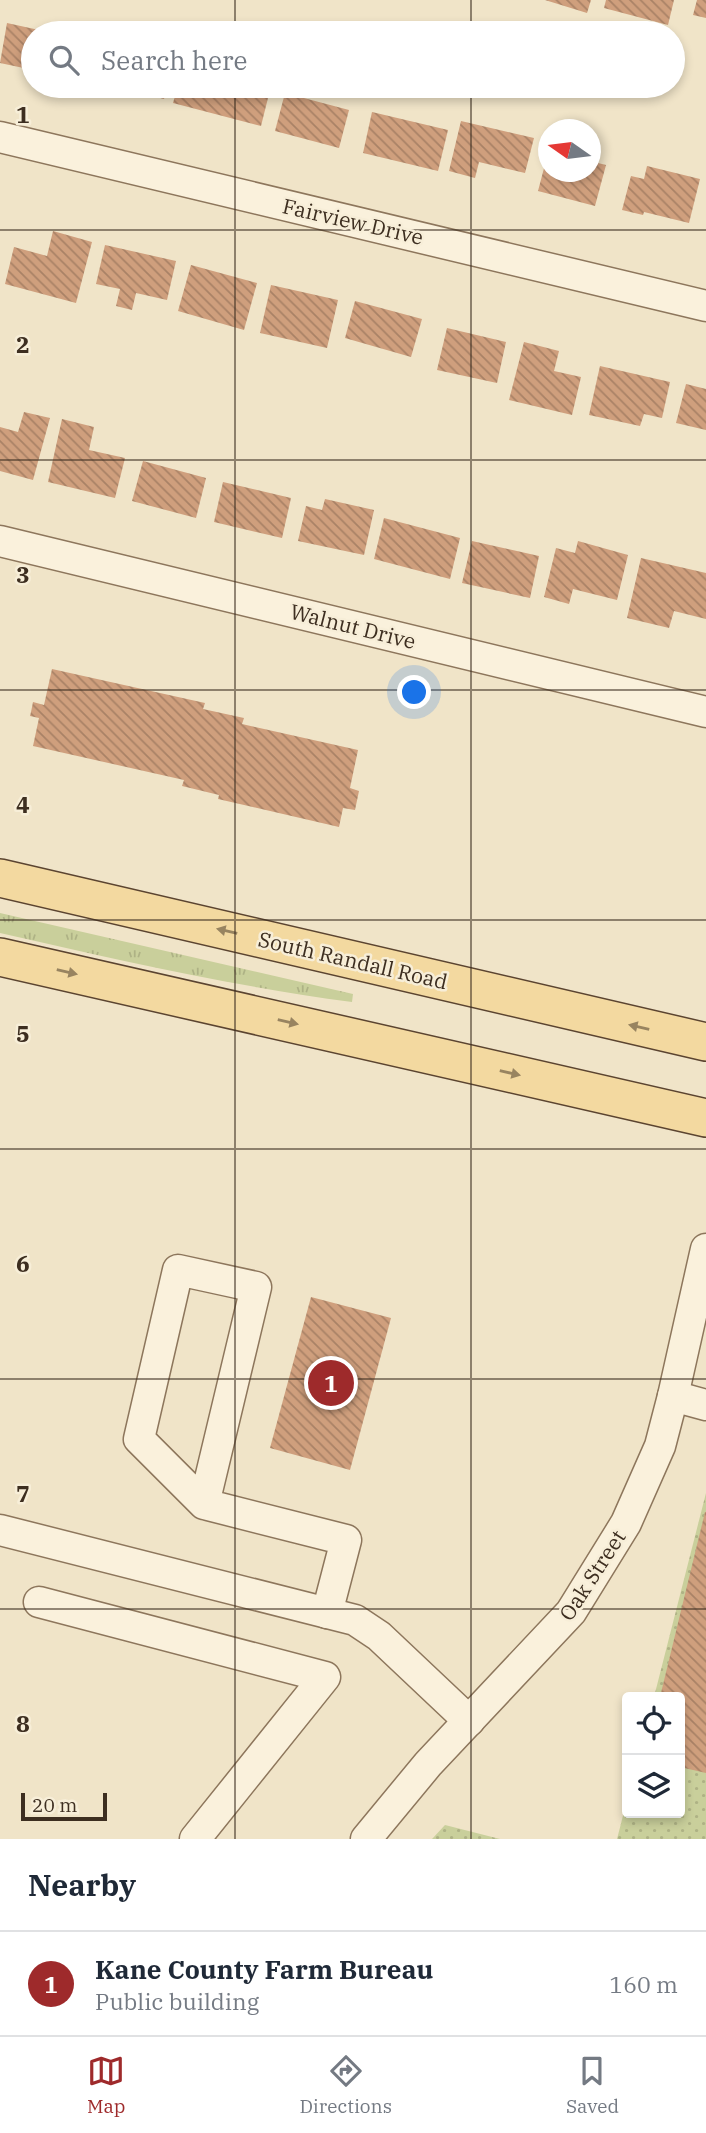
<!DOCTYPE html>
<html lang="en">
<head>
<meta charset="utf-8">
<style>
	body { margin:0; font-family:"IBM Plex Serif",serif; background:#f2f2f3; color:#1f2937 }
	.controls { position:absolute; right:21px; bottom:21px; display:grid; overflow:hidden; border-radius:7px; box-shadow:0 4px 10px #0003 }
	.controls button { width:63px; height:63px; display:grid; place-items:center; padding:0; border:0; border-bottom:2px solid #e0e1e3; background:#fff; color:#1f2937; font:35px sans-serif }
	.compass { position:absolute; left:538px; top:119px; width:63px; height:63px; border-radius:50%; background:#fff; box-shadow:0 4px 10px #0003; rotate:284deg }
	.scale { position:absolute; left:21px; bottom:18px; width:86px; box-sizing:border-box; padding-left:7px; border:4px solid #3d2e20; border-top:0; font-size:19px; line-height:24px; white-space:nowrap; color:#3d2e20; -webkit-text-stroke:5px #f7eed8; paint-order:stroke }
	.you { position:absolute; left:415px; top:693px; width:24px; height:24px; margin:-18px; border:5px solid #fff; border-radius:50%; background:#1a73e8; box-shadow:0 0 0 10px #1a73e833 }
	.badge { display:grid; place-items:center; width:46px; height:46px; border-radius:50%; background:#9e2a2b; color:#fff; font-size:23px; font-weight:700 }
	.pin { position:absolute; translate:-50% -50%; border:4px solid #fff; box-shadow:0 2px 7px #0006 }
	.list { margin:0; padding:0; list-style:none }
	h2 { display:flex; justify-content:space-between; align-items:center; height:91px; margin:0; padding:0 28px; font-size:30px }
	h2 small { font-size:23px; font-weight:400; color:#747a83 }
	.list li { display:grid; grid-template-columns:46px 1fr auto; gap:21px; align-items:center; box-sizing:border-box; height:105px; padding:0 28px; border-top:2px solid #e0e1e3 }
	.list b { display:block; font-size:26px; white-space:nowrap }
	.list p { margin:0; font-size:23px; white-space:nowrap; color:#747a83 }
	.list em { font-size:23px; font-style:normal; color:#747a83 }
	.icon { flex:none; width:38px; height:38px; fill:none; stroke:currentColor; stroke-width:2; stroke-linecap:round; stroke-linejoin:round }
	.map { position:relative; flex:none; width:706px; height:1839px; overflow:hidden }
	.search { position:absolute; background:#fff; box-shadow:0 4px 10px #0003; left:21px; right:21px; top:21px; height:77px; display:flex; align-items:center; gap:18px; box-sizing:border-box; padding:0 24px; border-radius:38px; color:#747a83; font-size:26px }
	.sheet { height:196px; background:#fff }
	nav { display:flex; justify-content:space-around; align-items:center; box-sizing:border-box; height:98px; border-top:2px solid #e0e1e3; background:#fff; font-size:19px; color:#747a83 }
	nav a { display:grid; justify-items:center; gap:4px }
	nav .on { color:#9e2a2b }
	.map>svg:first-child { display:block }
	.grass { fill:url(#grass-tufts) }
	.park { fill:url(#park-dots) }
	.building { fill:url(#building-back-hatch) }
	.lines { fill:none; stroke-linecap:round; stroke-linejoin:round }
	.minor-casing { stroke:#8d765c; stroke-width:33 }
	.major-casing { stroke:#5b4430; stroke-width:40 }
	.minor { stroke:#faf1dc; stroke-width:30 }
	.major { stroke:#f3d9a0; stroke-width:37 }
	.oneway { fill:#988460 }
	.grid { fill:none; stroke:#3d2e20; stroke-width:2; stroke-opacity:0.55 }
	.labels { text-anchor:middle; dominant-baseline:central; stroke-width:5; stroke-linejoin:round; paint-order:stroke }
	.street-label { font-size:21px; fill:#3d2e20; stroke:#f7eed8 }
	.grid-label { font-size:23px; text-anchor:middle; font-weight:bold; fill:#3d2e20; stroke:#f7eed8; stroke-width:5; stroke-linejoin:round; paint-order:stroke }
</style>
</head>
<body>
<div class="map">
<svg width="706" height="1839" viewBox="0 0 706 1839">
	<defs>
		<pattern id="grass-tufts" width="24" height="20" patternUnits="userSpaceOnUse" patternTransform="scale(1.75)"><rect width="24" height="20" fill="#c9cf9b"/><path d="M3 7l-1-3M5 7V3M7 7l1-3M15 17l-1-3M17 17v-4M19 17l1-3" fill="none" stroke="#aeb285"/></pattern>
		<pattern id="park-dots" width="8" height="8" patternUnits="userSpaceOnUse" patternTransform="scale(1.75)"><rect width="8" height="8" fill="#c9cf9b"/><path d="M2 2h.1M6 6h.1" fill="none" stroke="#aeb285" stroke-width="1.8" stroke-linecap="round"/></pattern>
		<pattern id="building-back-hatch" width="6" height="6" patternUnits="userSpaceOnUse" patternTransform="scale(1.75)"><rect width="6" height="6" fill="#cf9f7d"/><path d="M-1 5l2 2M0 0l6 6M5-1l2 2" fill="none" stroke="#a98266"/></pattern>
	</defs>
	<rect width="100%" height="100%" fill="#f0e4c8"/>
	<path class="grass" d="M0,913L353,994L352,1002C233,986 117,960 0,933Z"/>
	<g class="park">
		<polygon points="706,1493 706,1839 617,1839 627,1800 627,1813 680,1813 680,1697 654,1697"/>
		<polygon points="445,1825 500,1839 432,1839"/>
	</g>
	<g class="building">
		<polygon points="545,0 591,0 587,13"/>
		<polygon points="606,0 674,0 668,25 604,8"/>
		<polygon points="697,0 706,0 706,18 693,15"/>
		<polygon points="7,23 48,32 33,33 33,70 0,63"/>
		<polygon points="146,26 169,32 169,33 145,33"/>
		<polygon points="131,86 168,86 164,99 130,90"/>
		<polygon points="178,86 271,86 261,126 173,103"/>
		<polygon points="285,93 349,110 339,148 275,131"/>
		<polygon points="372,112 448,130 438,171 363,153"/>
		<polygon points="461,121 534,138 525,173 479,162 475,178 449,171"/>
		<polygon points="548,153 548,172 590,172 590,161 606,165 595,206 538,191"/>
		<polygon points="647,166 700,179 689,223 644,212 643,215 622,210 631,176 644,179"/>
		<polygon points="53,231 92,242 76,303 5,284 14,247 47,256"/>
		<polygon points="105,245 176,261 167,300 136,293 132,310 116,306 120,289 96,284"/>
		<polygon points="191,265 257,283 244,330 178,311"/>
		<polygon points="271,285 338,300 327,348 260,333"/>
		<polygon points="355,301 422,319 411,357 345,338"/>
		<polygon points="447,328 506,342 497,383 437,370"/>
		<polygon points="524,342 559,351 554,371 581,377 572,415 509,400"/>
		<polygon points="600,366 670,382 662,418 644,414 640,426 589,415"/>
		<polygon points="686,384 706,389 706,430 676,423"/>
		<polygon points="24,412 50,418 33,480 0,471 0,427 18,432"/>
		<polygon points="62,419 94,427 89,450 125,458 115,498 48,482"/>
		<polygon points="143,461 206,478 196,518 132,501"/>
		<polygon points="223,482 291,498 282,538 214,522"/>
		<polygon points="325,499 374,510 364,555 298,541 306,506 322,510"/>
		<polygon points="384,518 460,538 450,579 374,559"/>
		<polygon points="472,541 539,556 530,598 462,583"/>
		<polygon points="578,541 628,555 617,600 573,589 569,604 544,597 556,548 575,553"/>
		<polygon points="641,558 706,573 706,619 674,611 669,628 627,618"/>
		<polygon points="52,669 205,703 203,709 244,718 242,724 358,750 350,788 359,791 355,810 343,808 339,827 218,799 219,795 182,786 184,780 33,746 39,718 30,716 31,712 33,702 44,705"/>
		<polygon points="311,1297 391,1318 350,1470 270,1448"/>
		<polygon points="705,1512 706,1512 706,1773 680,1767 680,1697 660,1697"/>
	</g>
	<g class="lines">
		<g class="minor-casing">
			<g id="minor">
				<polyline points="0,137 706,306"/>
				<polyline points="0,541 706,712"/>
				<polyline points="673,1396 706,1405"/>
				<polyline points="204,1504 139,1439 178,1270 256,1287 204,1504 346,1540 327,1613"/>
				<polyline points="0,1530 355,1620 379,1636 469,1721"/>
				<polyline points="39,1602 325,1677 195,1839"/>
				<polyline points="366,1839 428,1764 571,1612 626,1523 660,1446 673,1396 706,1249"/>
			</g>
		</g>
		<g class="major-casing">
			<g id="major">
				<polyline points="0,878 706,1042"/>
				<polyline points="0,957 706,1118"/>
			</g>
		</g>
		<use href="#minor" class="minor"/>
		<use href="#major" class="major"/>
	</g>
	<defs><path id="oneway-solid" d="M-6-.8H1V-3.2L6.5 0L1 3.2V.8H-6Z" transform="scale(1.75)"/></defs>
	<g class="oneway">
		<use href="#oneway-solid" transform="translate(227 931) rotate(-167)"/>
		<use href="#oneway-solid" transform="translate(67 972) rotate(13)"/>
		<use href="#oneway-solid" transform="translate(288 1022) rotate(13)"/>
		<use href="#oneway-solid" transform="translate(639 1027) rotate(-167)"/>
		<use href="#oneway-solid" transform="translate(510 1073) rotate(13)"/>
	</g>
	<path class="grid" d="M235,0V33M471,0V33M235,86V1839M471,86V1839M0,230H706M0,460H706M0,690H706M0,920H706M0,1149H706M0,1379H706M0,1609H706"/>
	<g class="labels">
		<g class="street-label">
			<text transform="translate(353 221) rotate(13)">Fairview Drive</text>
			<text transform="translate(353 626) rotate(14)">Walnut Drive</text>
			<text transform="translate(353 960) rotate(13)">South Randall Road</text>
			<text transform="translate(592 1575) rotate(-57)">Oak Street</text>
		</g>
	</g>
	<g class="grid-label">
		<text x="23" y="123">1</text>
		<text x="23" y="353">2</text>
		<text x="23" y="583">3</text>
		<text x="23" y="813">4</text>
		<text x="23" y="1042">5</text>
		<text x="23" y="1272">6</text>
		<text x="23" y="1502">7</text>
		<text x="23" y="1732">8</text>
	</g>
</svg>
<div class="controls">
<button><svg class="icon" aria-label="locate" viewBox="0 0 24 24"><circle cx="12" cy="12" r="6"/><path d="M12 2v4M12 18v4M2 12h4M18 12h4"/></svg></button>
<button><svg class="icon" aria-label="layers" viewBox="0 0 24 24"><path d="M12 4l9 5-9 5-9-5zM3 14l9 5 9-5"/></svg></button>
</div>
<svg class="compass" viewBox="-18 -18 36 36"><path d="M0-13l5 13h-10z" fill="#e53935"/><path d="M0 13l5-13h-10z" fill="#747a83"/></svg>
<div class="scale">20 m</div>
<div class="you"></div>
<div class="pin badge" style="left:331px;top:1383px">1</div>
<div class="search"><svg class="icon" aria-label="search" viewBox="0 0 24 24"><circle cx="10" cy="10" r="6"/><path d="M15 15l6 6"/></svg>Search here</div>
</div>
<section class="sheet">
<h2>Nearby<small></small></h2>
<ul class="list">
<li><span class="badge">1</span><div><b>Kane County Farm Bureau</b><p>Public building</p></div><em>160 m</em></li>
</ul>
</section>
<nav>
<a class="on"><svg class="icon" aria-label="map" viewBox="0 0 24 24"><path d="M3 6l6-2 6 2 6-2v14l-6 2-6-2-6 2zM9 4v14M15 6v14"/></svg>Map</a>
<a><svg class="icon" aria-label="directions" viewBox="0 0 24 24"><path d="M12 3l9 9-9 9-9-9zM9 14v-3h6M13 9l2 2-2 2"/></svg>Directions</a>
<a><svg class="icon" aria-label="saved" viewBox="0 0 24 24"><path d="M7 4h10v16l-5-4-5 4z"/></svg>Saved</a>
</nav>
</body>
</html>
